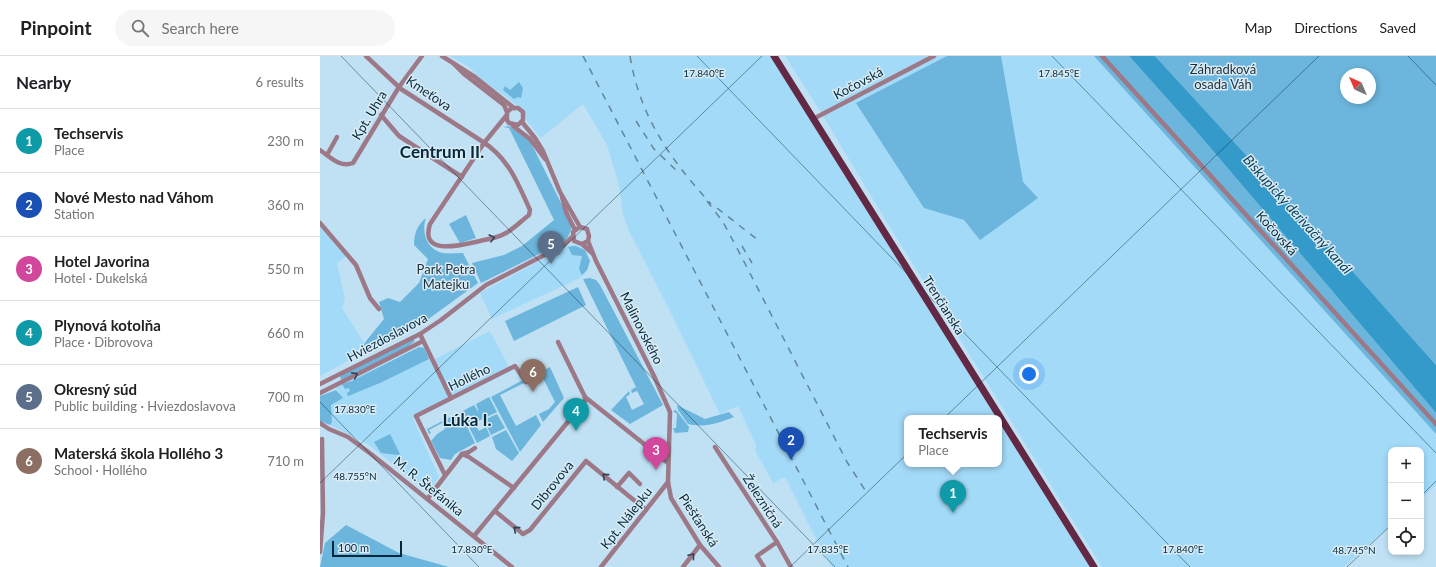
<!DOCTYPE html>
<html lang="en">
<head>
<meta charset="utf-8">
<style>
	body { margin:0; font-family:Lato,sans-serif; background:#f6f6f6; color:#202124 }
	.controls { position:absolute; right:12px; bottom:12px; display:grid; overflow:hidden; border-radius:8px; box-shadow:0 2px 6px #0003 }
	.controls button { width:36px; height:36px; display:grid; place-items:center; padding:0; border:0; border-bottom:1px solid #e0e0e0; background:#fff; color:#202124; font:20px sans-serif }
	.compass { position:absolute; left:1020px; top:12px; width:36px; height:36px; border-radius:50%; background:#fff; box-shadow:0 2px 6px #0003; rotate:316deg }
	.scale { position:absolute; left:12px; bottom:10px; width:70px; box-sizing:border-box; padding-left:4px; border:2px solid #022a3c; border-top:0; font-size:11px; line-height:14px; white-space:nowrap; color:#022a3c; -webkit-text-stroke:3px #dbebf5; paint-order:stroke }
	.you { position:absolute; left:709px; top:318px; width:14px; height:14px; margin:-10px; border:3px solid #fff; border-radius:50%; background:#1a73e8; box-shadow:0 0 0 6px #1a73e833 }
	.badge { display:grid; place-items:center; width:26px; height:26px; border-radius:50%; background:#9e5a2b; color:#fff; font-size:13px; font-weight:700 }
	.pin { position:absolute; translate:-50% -33px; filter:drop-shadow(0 1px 2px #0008) }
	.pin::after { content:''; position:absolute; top:21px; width:14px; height:12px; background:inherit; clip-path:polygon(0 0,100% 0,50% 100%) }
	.popup { position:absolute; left:584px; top:359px; width:98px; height:52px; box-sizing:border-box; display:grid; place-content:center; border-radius:8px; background:#fff; filter:drop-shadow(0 1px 3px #0005); font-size:13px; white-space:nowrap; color:#757577 }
	.popup b { font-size:15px; color:#202124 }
	.popup::after { content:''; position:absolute; left:50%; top:100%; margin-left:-8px; border:8px solid transparent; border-top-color:#fff }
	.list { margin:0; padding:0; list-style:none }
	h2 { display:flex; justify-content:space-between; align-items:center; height:52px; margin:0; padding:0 16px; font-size:17px }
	h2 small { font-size:13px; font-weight:400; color:#757577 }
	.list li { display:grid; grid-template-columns:26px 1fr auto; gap:12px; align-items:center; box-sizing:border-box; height:64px; padding:0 16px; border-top:1px solid #e0e0e0 }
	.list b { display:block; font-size:15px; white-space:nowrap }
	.list p { margin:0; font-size:13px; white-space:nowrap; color:#757577 }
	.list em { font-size:13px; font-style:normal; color:#757577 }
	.icon { flex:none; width:22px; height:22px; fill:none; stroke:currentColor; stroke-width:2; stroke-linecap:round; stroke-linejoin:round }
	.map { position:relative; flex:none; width:1116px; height:511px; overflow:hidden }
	header { display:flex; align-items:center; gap:24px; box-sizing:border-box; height:56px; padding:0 20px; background:#fff; border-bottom:1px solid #e0e0e0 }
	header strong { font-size:19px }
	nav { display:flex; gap:22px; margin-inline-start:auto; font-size:14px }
	.search { width:280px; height:36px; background:#f6f6f6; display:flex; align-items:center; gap:10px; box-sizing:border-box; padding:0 14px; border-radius:22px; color:#757577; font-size:15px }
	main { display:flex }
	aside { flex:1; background:#fff }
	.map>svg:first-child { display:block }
	.built { fill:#a3daf8; fill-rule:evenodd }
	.green { fill:#6cb5dc; fill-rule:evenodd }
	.water { fill:#349aca }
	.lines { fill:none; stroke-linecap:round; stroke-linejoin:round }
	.street { stroke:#9d7988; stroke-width:4.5 }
	.primary { stroke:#632844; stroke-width:7 }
	.rail { stroke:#628799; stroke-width:1.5; stroke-dasharray:7 7; stroke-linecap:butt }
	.oneway { stroke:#304253 }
	.ticks { fill:none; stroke:#022a3c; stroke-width:1; stroke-opacity:0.45 }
	.labels { text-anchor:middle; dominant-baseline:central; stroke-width:3; stroke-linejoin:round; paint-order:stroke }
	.park-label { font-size:13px; fill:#1b313c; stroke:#dbebf5 }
	.street-label { font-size:13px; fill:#022a3c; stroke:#dbebf5 }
	.water-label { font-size:14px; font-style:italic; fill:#013e56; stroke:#dbebf5 }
	.district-label { font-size:17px; font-weight:bold; fill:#022a3c; stroke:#dbebf5 }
	.ticks-label { font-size:10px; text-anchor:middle; fill:#022a3c; stroke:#dbebf5; stroke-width:3; stroke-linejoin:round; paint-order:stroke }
</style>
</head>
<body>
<header>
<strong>Pinpoint</strong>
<div class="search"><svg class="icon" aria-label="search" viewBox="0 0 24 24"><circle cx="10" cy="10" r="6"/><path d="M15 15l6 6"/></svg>Search here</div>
<nav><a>Map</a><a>Directions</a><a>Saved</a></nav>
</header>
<main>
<aside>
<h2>Nearby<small>6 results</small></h2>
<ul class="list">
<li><span class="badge" style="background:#0f9aa8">1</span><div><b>Techservis</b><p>Place</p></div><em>230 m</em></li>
<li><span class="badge" style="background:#1a4fb4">2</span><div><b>Nové Mesto nad Váhom</b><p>Station</p></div><em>360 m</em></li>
<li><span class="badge" style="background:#d1479c">3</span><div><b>Hotel Javorina</b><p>Hotel · Dukelská</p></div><em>550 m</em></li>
<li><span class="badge" style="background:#0f9aa8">4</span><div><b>Plynová kotolňa</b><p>Place · Dibrovova</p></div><em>660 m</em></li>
<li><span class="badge" style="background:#5c6f8a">5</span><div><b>Okresný súd</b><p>Public building · Hviezdoslavova</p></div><em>700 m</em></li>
<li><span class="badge" style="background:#8d6e63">6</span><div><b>Materská škola Hollého 3</b><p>School · Hollého</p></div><em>710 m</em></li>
</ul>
</aside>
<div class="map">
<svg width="1116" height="511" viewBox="0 0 1116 511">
	<rect width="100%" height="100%" fill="#c0e1f4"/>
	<g class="built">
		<path d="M130,0H453L778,511H512L503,494L501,493L465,421L453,427L435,394L436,389L418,350L400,358L350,255L309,175L303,159L299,129L287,89L263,48L221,82L206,64L205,55L161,23L149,11ZM587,362H679V408H587Z"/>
		<polygon points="465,0 774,0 1116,378 1116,429 1101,443 1101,394 1071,394 1071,469 1024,511 782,511 568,168 497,50"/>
		<polygon points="0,170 28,199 17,207 25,243 22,252 45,288 29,304 0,320"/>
		<polygon points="249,189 259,189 265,194 270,205 267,215 260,222 172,263 160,237"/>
		<polygon points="170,275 191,315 93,363 119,421 110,433 107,434 46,387 10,369 12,366 11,348 20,337 15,331 103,290 111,305"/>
	</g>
	<g class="green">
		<polygon points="627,0 681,0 703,126 718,142 660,184 644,164 604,152 536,47"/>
		<polygon points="774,0 809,0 876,75 1116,357 1116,378"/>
		<path d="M835,0H1116V309L1019,200ZM1026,18H1050V42H1026Z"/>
		<polygon points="199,26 203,32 201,42 198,41 194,43 183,34 185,30 190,34"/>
		<path d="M189,70L210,85L252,169C251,176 249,180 245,185L161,227L152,207L184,199L202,190L234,164L189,72L183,71Z"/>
		<polygon points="146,159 156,182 140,187 129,168"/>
		<path d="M106,162C101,177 107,194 123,197C130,198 136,197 143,197L158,227L103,267L38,300L46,285L64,263L59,246L68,242L80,246L99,227L108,203L94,189C94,178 97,169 106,162Z"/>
		<polygon points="255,190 265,194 270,205 267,214 262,219 259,213 262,200 252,199 248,191"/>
		<polygon points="270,222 276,224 280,229 343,349 310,368 291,354 309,335 310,338 306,341 312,354 324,348 317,335 312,337 311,334 316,331 263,223"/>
		<polygon points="258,231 266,249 194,285 185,265"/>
		<polygon points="93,283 95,285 85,293 21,324 20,320"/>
		<polygon points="99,291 104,292 109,303 60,327 28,340 27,337 30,335 29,332 25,333 22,328 32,325"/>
		<polygon points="230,311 244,342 223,366 219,358 229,353 235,346 221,318 207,326 206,323"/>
		<polygon points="203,324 204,327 180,339 196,370 216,359 221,369 200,396 171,341"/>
		<polygon points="16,334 23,342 11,349 12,366 10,369 0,365 0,340"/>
		<polygon points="169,341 177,356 148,370 141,356 154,349 159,357 156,348"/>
		<path d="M357,349L385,363L409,356L414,361C398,367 385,372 368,368L358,354Z"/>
		<polygon points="356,354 369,371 368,376 355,377 353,372 356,372 357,358 353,355"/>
		<polygon points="140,356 155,387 135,398 131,404 120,402 111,385 117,378 125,373 122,367 109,374 111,377 109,378 107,373"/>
		<polygon points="177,358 185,372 171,379 164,364"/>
		<polygon points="155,368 159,375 166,371 170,380 157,387 149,371"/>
		<polygon points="186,374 199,397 192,405 176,393 172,381"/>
		<polygon points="70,378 80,398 78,399 61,397 54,386"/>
		<polygon points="26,469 79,497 129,511 0,511 5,487"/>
	</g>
	<polygon class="water" points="809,0 835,0 1019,200 1116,309 1116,357 876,75"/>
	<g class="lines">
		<g class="street">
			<path d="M46,0L81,33L160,84C188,101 197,125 210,154L209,159C201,165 193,174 184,178C177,182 168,183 160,185C145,188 99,202 110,168L164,87L186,60"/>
			<polyline points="122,0 155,21 194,52"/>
			<polyline points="782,0 1116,368"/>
			<polyline points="134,8 144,18 184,49 187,56 187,64 189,67 198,69 203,64 203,56 198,52 192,52 187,56"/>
			<polyline points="61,59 79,80 142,121"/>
			<polyline points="493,63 614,0"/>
			<polyline points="202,66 215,82 223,95 240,136 260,171"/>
			<polyline points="193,70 210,83 225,103"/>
			<path d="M0,94C10,101 20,112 33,107L79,31L102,0"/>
			<polyline points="7,99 17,81"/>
			<polyline points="242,141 246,156 255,174"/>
			<polyline points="0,167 36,209 50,242 59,253"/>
			<polyline points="268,185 276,205 334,320 350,356 348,426 351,442 380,489 399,511"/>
			<polyline points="262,188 268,185 269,180 267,173 260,171 253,176 254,185 262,188 272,197"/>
			<polyline points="100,278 131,342"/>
			<polyline points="238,286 265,341 348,407"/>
			<polyline points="0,328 100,278 121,264 166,229 244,189 252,181"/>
			<polyline points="0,337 103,285"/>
			<polyline points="0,367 9,373 28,381 51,398 192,511"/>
			<polyline points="395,391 457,486 471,511"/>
			<polyline points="334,396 344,394 348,390"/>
			<polyline points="142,398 149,401 194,432"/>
			<polyline points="125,419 96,360 195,310 206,326"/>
			<polyline points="297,431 309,417 320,428"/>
			<polyline points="108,442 142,398 149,396 155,392"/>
			<polyline points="175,455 203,478 210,474 266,405 326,454"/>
			<polyline points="154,480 265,345 265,341"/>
			<polyline points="0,496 3,457 2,383"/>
			<polyline points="281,511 348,426"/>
			<polyline points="363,511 380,489"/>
			<polyline points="444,511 437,500 457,486"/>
		</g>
		<polyline class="primary" points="454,0 774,511"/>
		<g class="rail">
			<polyline points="263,0 528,511"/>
			<path d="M310,0C320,61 350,103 391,148"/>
			<polyline points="316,65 334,93 356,114"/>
			<polyline points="387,145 403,166 418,194 527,406 545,434"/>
			<polyline points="397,152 438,184"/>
			<polyline points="422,190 432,207"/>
		</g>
	</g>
	<defs><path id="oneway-chevron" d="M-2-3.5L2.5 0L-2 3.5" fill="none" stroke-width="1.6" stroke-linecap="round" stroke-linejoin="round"/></defs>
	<g class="oneway">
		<use href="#oneway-chevron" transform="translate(172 182) rotate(-14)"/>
		<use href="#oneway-chevron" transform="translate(35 319) rotate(-26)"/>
		<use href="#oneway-chevron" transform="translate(285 420) rotate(-140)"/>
		<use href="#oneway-chevron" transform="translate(196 473) rotate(-140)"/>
		<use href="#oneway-chevron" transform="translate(372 500) rotate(-50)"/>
	</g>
	<path class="ticks" d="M21,0L515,511M377,0L870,511M732,0L1116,397M1088,0L1116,29M0,346L159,511M0,427L442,0M1101,440L1116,425M470,511L999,0M1027,511L1071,469"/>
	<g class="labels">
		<g class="park-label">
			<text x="903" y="13">Záhradková<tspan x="903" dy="15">osada Váh</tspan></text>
			<text x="126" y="213">Park Petra<tspan x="126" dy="15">Matejku</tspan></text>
		</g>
		<g class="street-label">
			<text transform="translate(538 27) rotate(-28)">Kočovská</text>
			<text transform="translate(109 37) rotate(34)">Kmeťova</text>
			<text transform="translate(49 59) rotate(-59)">Kpt. Uhra</text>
			<text transform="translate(957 177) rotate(48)">Kočovská</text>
			<text transform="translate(624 249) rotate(58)">Trenčianska</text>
			<text transform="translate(322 272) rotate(63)">Malinovského</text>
			<text transform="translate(67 281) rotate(-28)">Hviezdoslavova</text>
			<text transform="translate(149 321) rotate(-26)">Hollého</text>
			<text transform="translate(232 429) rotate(-51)">Dibrovova</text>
			<text transform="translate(109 430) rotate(39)">M. R. Štefánika</text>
			<text transform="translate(443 445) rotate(57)">Železničná</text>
			<text transform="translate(306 462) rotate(-52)">Kpt. Nálepku</text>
			<text transform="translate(379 464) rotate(57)">Piešťanská</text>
		</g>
		<g class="water-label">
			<text transform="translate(978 158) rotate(48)">Biskupický derivačný kanál</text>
		</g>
		<g class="district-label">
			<text x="122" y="95">Centrum II.</text>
			<text x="147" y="363">Lúka I.</text>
		</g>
	</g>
	<g class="ticks-label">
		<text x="384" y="21">17.840°E</text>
		<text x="739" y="21">17.845°E</text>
		<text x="35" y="357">17.830°E</text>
		<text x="35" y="424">48.755°N</text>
		<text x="152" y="497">17.830°E</text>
		<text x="508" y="497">17.835°E</text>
		<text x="863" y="497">17.840°E</text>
		<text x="1034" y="498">48.745°N</text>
	</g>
</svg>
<div class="controls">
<button>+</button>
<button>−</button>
<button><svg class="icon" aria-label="locate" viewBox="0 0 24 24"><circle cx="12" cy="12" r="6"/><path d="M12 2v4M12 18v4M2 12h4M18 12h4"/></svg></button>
</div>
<svg class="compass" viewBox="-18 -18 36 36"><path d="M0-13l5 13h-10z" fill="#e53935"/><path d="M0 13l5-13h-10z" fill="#757577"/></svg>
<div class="scale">100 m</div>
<div class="you"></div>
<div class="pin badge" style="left:633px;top:457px;background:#0f9aa8">1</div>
<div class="popup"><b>Techservis</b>Place</div>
<div class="pin badge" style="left:471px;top:404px;background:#1a4fb4">2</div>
<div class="pin badge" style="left:336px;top:414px;background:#d1479c">3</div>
<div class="pin badge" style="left:256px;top:375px;background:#0f9aa8">4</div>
<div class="pin badge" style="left:231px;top:208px;background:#5c6f8a">5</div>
<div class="pin badge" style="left:213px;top:336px;background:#8d6e63">6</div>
</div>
</main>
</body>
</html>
